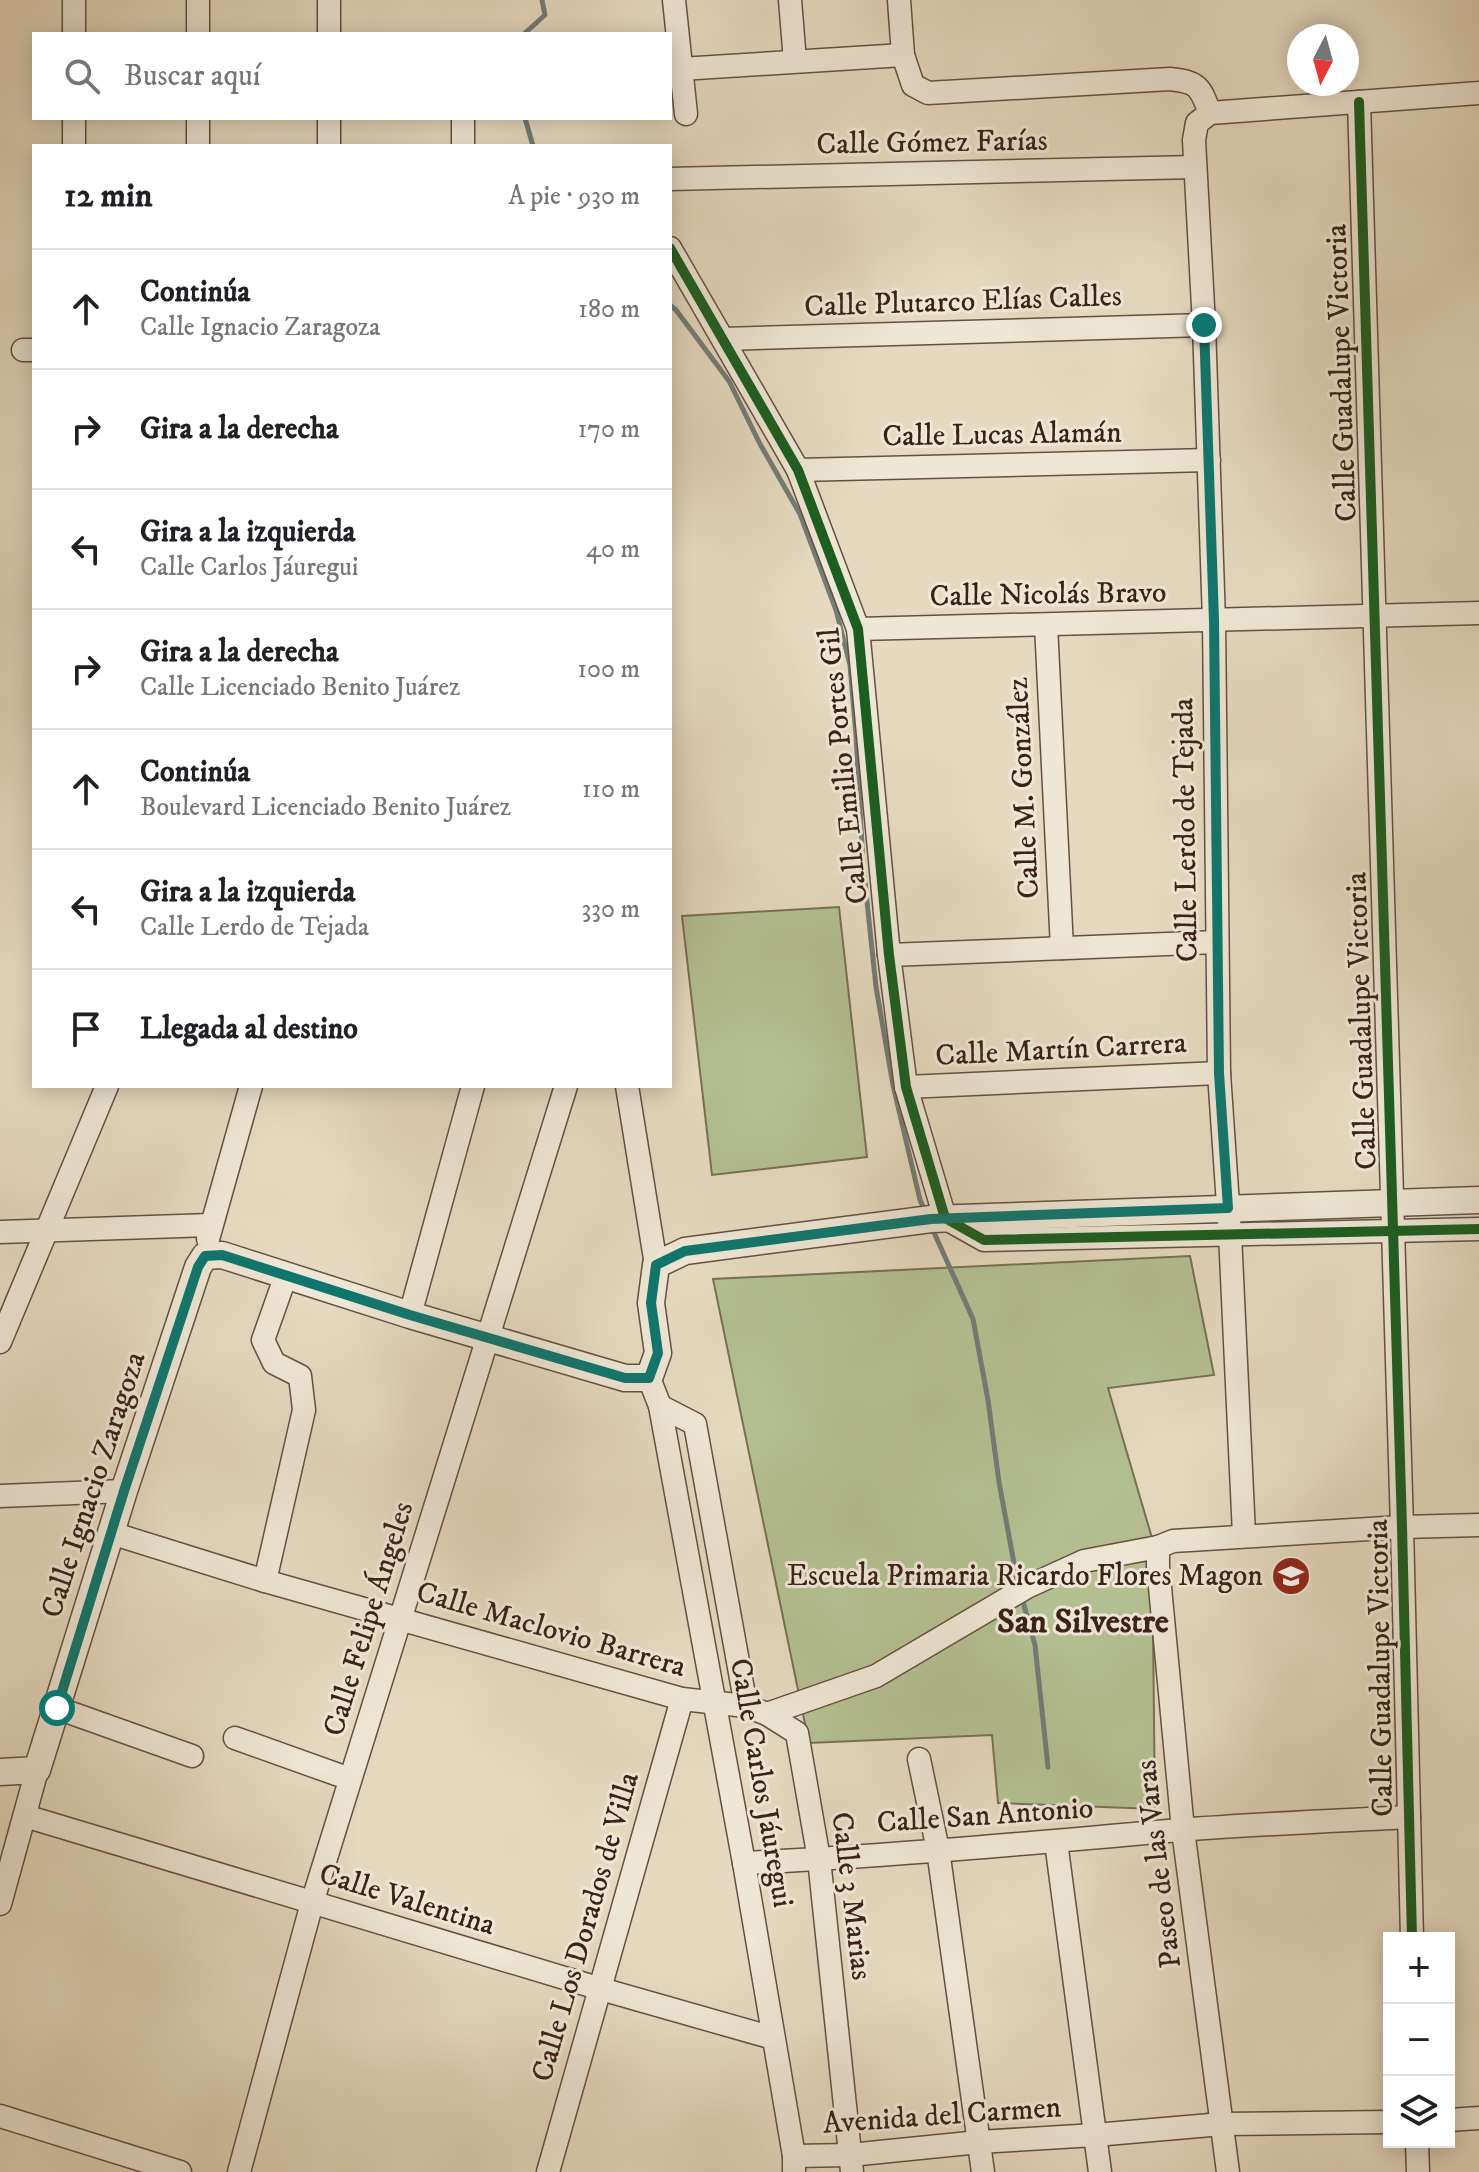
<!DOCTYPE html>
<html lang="es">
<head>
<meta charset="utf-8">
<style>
	body { margin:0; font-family:"IM FELL DW Pica",serif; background:#f2f2f2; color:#202124 }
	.controls { position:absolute; right:24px; bottom:24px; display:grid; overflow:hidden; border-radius:0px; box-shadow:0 4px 20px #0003 }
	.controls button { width:72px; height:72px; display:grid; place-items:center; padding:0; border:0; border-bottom:2px solid #e0e0e0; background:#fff; color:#202124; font:40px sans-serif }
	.compass { position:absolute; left:1287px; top:24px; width:72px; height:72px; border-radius:50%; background:#fff; box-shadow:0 4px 20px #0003; rotate:186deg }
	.stop { position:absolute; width:24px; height:24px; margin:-18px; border:6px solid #0f766e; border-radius:50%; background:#fff }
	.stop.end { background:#0f766e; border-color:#fff; box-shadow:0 2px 8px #0008 }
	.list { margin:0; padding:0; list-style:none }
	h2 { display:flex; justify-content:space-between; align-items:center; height:104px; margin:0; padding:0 32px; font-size:34px }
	h2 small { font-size:26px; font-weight:400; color:#757577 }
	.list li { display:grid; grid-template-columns:52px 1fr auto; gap:24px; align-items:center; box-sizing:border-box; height:120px; padding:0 32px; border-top:2px solid #e0e0e0 }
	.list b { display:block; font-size:30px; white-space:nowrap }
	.list p { margin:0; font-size:26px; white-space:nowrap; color:#757577 }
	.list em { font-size:26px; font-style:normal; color:#757577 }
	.icon { flex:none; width:44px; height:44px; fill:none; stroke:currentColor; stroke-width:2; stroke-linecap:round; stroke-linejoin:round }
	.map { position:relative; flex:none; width:1479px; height:2172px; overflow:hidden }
	.search { position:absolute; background:#fff; box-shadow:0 4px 20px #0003; left:32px; top:32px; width:640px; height:88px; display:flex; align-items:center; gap:20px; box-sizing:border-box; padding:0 28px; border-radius:0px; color:#757577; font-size:30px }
	.panel { position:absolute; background:#fff; box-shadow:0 4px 20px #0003; left:32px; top:144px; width:640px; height:944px; border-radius:0px }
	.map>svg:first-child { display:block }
	.green { fill:#b4c092; stroke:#777154; stroke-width:2 }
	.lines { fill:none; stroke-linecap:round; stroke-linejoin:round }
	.stream { stroke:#737c78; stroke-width:5 }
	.minor-casing { stroke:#655040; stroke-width:25 }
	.tertiary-casing { stroke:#655040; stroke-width:29 }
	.minor { stroke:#eee7d5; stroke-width:22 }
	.tertiary { stroke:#eee7d5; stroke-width:26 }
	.cycleway-casing { stroke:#eee7d5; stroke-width:15 }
	.cycleway { stroke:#1b5e20; stroke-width:10 }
	.route { stroke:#0f766e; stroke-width:10 }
	.labels { text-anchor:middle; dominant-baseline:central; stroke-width:6; stroke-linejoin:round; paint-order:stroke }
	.street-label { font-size:30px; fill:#3a2216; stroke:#eee7d5 }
	.poi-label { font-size:30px; fill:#3a2216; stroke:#eee7d5; text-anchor:end }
	.quarter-label { font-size:34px; font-weight:bold; fill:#3a2216; stroke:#eee7d5 }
</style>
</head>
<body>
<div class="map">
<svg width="1479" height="2172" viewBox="0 0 1479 2172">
	<rect width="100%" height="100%" fill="#e5dabf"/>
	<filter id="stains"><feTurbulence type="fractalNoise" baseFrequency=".0025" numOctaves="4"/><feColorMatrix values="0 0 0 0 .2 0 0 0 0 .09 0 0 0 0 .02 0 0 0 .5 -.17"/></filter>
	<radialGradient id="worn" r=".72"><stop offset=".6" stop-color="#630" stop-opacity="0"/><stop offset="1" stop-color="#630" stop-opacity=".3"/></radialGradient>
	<g class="green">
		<polygon points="839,907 867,1157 712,1175 682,916"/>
		<polygon points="1190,1256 1214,1375 1108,1388 1152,1538 1155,1809 998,1803 992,1735 809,1743 713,1279"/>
	</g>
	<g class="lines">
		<g class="stream">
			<polyline points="524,34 545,15 542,0"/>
			<polyline points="525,118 533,146"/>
			<polyline points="670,305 676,310 729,381 760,444 800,514 836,610 850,665 856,735 863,864 876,987 893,1085 920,1200 925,1211"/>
			<polyline points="932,1228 973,1319 988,1400 999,1482 1018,1585"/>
			<polyline points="1022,1598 1035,1645 1048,1767"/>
		</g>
		<g class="minor-casing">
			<g id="minor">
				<polyline points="198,0 198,34"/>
				<polyline points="674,0 686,114"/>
				<polyline points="790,0 795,61"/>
				<path d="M899,0L903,55L913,85L928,93L1170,79C1199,82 1200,87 1210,113"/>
				<polyline points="74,34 74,0"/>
				<polyline points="329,34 329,0"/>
				<polyline points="681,69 903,55"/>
				<polyline points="1359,102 1402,1527 1412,1938"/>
				<polyline points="198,118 198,146"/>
				<polyline points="463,118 463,146"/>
				<polyline points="74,146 74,118"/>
				<polyline points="329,146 329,118"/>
				<polyline points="670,179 1195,167"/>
				<polyline points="670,248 798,470 858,629 889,955 906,1087 945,1218 984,1240 1479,1229"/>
				<polyline points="723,339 1204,325"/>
				<polyline points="23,350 34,350"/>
				<polyline points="798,470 1209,460"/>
				<polyline points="1046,625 1062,948"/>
				<polyline points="858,629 1479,613"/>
				<polyline points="889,955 1217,942"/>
				<polyline points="627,1086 656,1265"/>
				<polyline points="906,1087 1219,1073"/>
				<polyline points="0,1232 211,1225"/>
				<polyline points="208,1239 251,1086"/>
				<polyline points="410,1315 473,1086"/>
				<polyline points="0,1342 107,1086"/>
				<polyline points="649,1378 660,1406 744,1863 794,2156 794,2172"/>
				<polyline points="660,1406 695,1424 746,1706"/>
				<polyline points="0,1496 124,1491"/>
				<polyline points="111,1533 265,1581 682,1699 746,1706 767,1714 797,1733 819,1859 852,2172"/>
				<polyline points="1244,1535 1230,1234 1219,1073 1214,621 1204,325 1194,140 1197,123 1210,113 1479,93"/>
				<polyline points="1158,1547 1158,1566 1183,1830 1228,2172"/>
				<polyline points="265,1581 304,1410 300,1376 274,1363 263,1340 286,1275"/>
				<polyline points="57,1708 192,1756"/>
				<polyline points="767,1714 876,1676 1027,1587 1084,1561 1158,1547 1173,1541 1402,1527 1479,1525"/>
				<polyline points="235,1738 350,1779"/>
				<polyline points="919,1759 938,1850 983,2172"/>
				<polyline points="25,1816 601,1989 773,2038"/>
				<polyline points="1056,1842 1100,2172"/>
				<path d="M744,1863C889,1856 1034,1843 1179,1830C1256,1824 1333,1821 1409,1817"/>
				<polyline points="0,1904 37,1770"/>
				<polyline points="0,2116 180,2172"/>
				<polyline points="1449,2120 1479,2118"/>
				<polyline points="1417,2142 1418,2172"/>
				<polyline points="794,2156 850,2155 979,2142 1095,2135 1222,2124 1389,2122"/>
				<polyline points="239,2172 312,1903 566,1086"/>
				<polyline points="548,2172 682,1699"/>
			</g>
		</g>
		<g class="tertiary-casing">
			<polyline id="tertiary" points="0,1772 37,1770 124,1491 198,1267 205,1256 222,1255 410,1315 625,1378 649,1378 658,1353 651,1303 656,1265 685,1251 931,1219 1479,1200"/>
		</g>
		<use href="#minor" class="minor"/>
		<use href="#tertiary" class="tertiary"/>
		<g class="cycleway-casing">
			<g id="cycleway">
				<polyline points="1359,102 1402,1527 1412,1938"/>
				<polyline points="670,248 798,470 858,629 889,955 906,1087 945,1218 984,1240 1479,1229"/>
			</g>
		</g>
		<use href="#cycleway" class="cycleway"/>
	</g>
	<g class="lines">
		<polyline class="route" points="57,1708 124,1491 198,1267 205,1256 222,1255 410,1315 625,1378 649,1378 658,1353 651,1303 656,1265 685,1251 931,1219 1228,1208 1219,1073 1214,621 1204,325"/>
	</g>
	<defs>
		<g id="school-disc" transform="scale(2)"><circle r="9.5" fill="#8f2418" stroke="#eee7d5"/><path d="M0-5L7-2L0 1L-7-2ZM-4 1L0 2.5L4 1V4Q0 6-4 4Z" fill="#fff"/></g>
	</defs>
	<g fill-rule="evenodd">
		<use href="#school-disc" x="1291" y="1576"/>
	</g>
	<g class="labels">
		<g class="street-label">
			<text transform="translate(932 143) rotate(-1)">Calle Gómez Farías</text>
			<text transform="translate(963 302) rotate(-2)">Calle Plutarco Elías Calles</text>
			<text transform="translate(1342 373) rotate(-92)">Calle Guadalupe Victoria</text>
			<text transform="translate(1002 435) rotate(-1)">Calle Lucas Alamán</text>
			<text transform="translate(1048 595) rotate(-1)">Calle Nicolás Bravo</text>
			<text transform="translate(844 766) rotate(-96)">Calle Emilio Portes Gil</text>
			<text transform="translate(1024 788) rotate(-93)">Calle M. González</text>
			<text transform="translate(1186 830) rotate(-91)">Calle Lerdo de Tejada</text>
			<text transform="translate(1362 1021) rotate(-92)">Calle Guadalupe Victoria</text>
			<text transform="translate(1061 1050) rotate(-3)">Calle Martín Carrera</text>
			<text transform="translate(94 1485) rotate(-72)">Calle Ignacio Zaragoza</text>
			<text transform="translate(369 1619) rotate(-73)">Calle Felipe Ángeles</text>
			<text transform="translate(551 1630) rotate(16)">Calle Maclovio Barrera</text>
			<text transform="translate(1381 1668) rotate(-91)">Calle Guadalupe Victoria</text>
			<text transform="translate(761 1783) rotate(80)">Calle Carlos Jáuregui</text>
			<text transform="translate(985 1816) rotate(-4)">Calle San Antonio</text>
			<text transform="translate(1159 1864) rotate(-97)">Paseo de las Varas</text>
			<text transform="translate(851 1896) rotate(83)">Calle 3 Marias</text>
			<text transform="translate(407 1900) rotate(17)">Calle Valentina</text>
			<text transform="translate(586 1927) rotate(-74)">Calle Los Dorados de Villa</text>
			<text transform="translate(942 2116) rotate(-4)">Avenida del Carmen</text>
		</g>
		<g class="poi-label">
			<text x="1263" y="1576">Escuela Primaria Ricardo Flores Magon</text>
		</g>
		<g class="quarter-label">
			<text x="1083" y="1622">San Silvestre</text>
		</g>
	</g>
	<rect width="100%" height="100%" filter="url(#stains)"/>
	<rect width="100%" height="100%" fill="url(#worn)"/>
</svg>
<div class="controls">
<button>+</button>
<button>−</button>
<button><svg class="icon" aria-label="layers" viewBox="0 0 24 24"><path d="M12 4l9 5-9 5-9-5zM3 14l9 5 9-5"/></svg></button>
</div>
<svg class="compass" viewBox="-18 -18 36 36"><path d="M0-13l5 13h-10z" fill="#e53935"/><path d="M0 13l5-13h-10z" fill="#757577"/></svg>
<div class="stop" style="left:57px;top:1708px"></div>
<div class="stop end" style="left:1204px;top:325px"></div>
<div class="search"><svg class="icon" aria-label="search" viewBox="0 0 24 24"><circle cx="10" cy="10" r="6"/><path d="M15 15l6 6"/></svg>Buscar aquí</div>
<section class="panel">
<h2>12 min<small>A pie · 930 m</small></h2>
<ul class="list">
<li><svg class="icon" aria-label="ahead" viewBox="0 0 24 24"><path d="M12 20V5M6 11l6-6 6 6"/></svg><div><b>Continúa</b><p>Calle Ignacio Zaragoza</p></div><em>180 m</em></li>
<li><svg class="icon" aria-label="right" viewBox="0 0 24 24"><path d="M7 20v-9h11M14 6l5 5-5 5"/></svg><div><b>Gira a la derecha</b></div><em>170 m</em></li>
<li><svg class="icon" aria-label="left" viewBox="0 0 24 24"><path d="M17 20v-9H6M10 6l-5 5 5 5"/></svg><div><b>Gira a la izquierda</b><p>Calle Carlos Jáuregui</p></div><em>40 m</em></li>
<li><svg class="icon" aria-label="right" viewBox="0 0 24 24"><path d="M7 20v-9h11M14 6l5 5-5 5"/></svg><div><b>Gira a la derecha</b><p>Calle Licenciado Benito Juárez</p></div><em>100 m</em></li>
<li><svg class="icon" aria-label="ahead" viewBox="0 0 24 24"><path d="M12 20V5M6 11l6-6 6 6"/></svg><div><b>Continúa</b><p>Boulevard Licenciado Benito Juárez</p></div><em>110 m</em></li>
<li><svg class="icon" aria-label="left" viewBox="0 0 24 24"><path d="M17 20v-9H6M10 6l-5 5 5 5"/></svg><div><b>Gira a la izquierda</b><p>Calle Lerdo de Tejada</p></div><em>330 m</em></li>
<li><svg class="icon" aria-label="arrive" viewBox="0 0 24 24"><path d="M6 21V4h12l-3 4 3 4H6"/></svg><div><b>Llegada al destino</b></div></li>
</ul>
</section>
</div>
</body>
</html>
